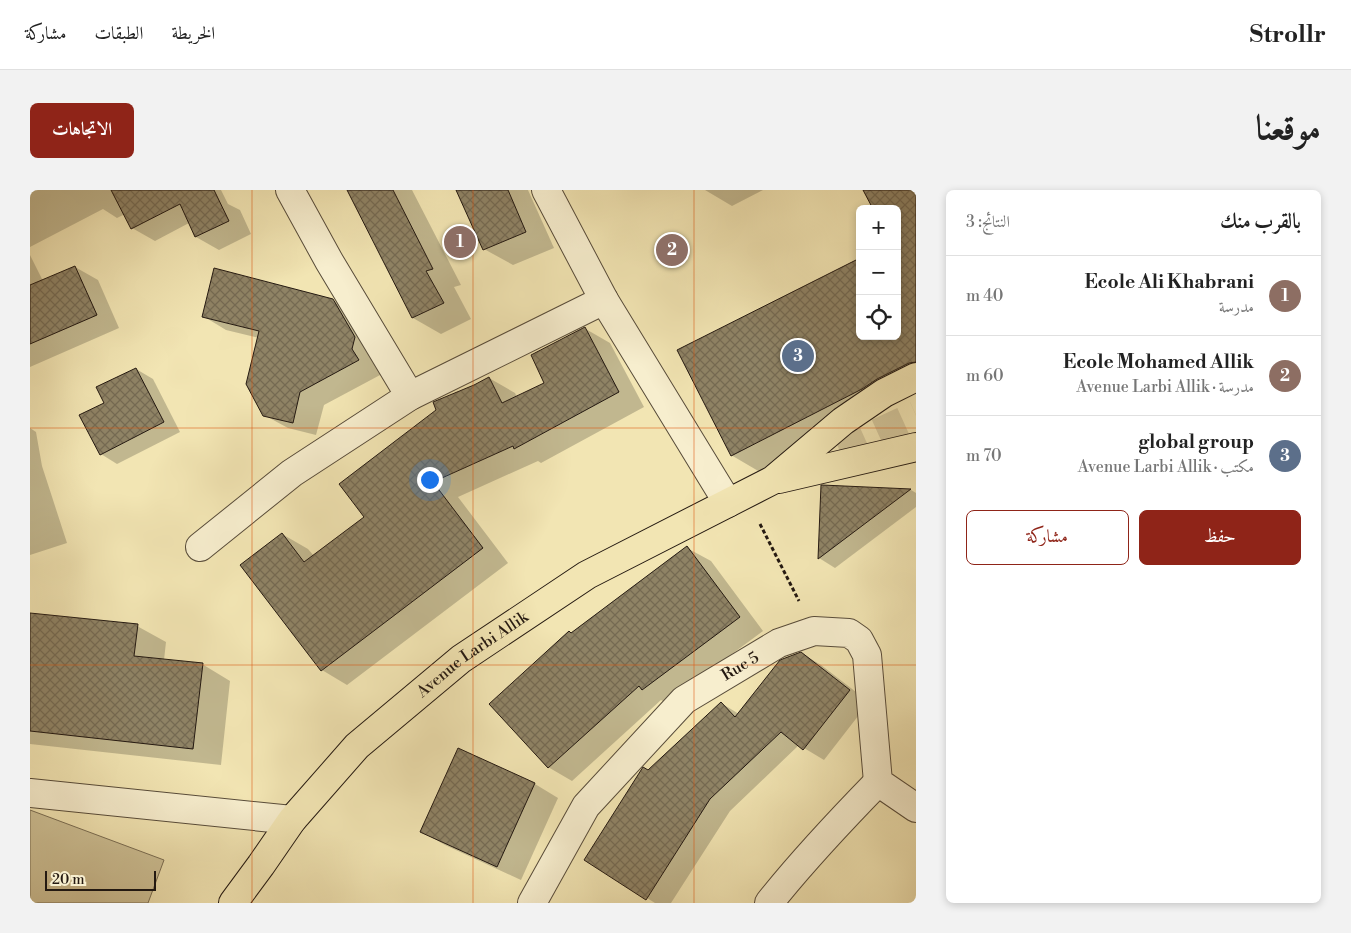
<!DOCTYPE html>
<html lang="ar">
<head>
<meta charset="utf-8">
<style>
	body { margin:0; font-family:"Libre Bodoni",Amiri,serif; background:#f2f2f2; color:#222; direction:rtl }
	.controls { position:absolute; right:15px; top:15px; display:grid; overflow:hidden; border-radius:8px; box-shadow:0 2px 8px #0003 }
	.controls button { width:45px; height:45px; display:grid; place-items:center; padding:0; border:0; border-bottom:1px solid #e0e0e0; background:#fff; color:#222; font:25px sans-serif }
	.scale { position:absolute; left:15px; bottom:12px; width:111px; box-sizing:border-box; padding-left:5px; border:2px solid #241911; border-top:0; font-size:14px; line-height:18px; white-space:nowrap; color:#241911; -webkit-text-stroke:4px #f7eece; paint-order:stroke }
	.you { position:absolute; left:399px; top:289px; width:18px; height:18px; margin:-12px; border:4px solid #fff; border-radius:50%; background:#1a73e8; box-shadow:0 0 0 8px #1a73e833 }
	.badge { display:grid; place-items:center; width:32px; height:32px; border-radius:50%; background:#8f2418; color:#fff; font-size:16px; font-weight:700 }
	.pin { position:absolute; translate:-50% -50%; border:2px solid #fff; box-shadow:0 1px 5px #0006 }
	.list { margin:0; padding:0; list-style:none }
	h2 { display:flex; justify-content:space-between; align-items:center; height:65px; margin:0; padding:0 20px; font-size:21px }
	h2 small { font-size:16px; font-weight:400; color:#767676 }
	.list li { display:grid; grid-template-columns:32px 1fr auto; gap:15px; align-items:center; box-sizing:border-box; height:80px; padding:0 20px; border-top:1px solid #e0e0e0 }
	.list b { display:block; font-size:19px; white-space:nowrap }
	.list p { margin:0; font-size:16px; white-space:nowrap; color:#767676 }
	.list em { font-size:16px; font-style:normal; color:#767676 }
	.actions { display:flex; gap:10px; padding:15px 20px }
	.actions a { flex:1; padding:11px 0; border:1px solid #8f2418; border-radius:8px; text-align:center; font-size:18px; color:#8f2418 }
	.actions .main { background:#8f2418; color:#fff }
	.icon { flex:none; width:28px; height:28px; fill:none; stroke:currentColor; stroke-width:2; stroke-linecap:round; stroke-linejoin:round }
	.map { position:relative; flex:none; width:886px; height:713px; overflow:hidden; direction:ltr; border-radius:8px }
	header { display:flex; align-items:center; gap:30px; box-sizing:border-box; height:70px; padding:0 25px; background:#fff; border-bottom:1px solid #e0e0e0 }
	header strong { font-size:24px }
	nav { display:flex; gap:28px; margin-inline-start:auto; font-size:18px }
	.intro { display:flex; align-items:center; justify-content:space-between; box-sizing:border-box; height:120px; padding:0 30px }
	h1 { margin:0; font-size:35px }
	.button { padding:12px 22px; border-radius:8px; background:#8f2418; color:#fff; font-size:18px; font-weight:700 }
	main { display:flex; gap:30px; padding:0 30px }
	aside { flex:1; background:#fff; border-radius:8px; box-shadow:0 2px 8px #0003 }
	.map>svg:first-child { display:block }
	.pitch { fill:#cfc297; stroke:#7a6e54 }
	.shadow { fill:#0003 }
	.building { fill:url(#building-cross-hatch); stroke:#241911 }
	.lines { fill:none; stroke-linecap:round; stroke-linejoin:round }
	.primary-tunnel { stroke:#d3c69b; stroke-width:28; stroke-dasharray:28 14; stroke-linecap:butt }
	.minor-casing { stroke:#584c3a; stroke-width:30 }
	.primary-casing { stroke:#241911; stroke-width:30 }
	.path { stroke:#241911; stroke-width:3; stroke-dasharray:4 2.5; stroke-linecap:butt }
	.minor { stroke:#f7eece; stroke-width:28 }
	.primary { stroke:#f2e5b3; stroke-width:28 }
	.grid { fill:none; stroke:#de560c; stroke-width:1; stroke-opacity:0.55 }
	.labels { text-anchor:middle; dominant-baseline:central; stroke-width:4.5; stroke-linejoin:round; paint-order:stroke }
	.street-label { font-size:16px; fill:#241911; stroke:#f7eece }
</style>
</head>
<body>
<header>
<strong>Strollr</strong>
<nav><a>الخريطة</a><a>الطبقات</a><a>مشاركة</a></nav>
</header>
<div class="intro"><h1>موقعنا</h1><a class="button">الاتجاهات</a></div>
<main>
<aside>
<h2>بالقرب منك<small>النتائج: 3</small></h2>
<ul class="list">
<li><span class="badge" style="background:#8d6e63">1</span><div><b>Ecole Ali Khabrani</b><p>مدرسة</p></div><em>40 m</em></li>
<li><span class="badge" style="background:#8d6e63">2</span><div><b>Ecole Mohamed Allik</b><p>مدرسة · Avenue Larbi Allik</p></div><em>60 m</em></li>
<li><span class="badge" style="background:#5c6f8a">3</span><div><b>global group</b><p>مكتب · Avenue Larbi Allik</p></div><em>70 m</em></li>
</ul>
<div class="actions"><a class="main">حفظ</a><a>مشاركة</a></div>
</aside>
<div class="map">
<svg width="886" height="713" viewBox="0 0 886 713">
	<defs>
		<pattern id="building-cross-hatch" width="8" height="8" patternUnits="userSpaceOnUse" patternTransform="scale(1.25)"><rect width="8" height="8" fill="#8f8365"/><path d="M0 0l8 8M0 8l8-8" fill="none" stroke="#756a52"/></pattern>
	</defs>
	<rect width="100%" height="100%" fill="#f2e5b3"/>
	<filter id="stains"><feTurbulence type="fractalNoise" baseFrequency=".004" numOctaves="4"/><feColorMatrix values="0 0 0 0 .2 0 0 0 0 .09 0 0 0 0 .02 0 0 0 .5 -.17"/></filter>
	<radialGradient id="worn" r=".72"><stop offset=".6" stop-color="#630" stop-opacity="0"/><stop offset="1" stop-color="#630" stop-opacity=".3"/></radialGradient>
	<polygon class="pitch" points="0,620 134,670 118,713 0,713"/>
	<g class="shadow">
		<polygon points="0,0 191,0 198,14 210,20 221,44 189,60 166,47 160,33 159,33 125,51 102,38 95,24 87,28 73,19 0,57"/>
		<polygon points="319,0 382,0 431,95 424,97 441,129 411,144 383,128"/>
		<polygon points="428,0 498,0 524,58 483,75 454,59"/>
		<polygon points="675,0 733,0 702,16"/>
		<polygon points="834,0 886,0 886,200 730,282 701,265 830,146 867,146 867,19"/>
		<polygon points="0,65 13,91 45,77 68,90 89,138 0,177"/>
		<polygon points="303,110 327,124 352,184 294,215 286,245 258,238 234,225 229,148 196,140 173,126"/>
		<polygon points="554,138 580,153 614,217 511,273 508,271 428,307 478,373 317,495 292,480 252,344 278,359 284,366 336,327 459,188 485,203 487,207 515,193"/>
		<polygon points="106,179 123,189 150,242 87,274 71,264 75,213"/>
		<polygon points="0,238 6,242 12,276 37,353 0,365"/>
		<polygon points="793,296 881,300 886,303 886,317 805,378 789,368"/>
		<polygon points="657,358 681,371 733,441 636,513 631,510 542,591 518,577 542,444"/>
		<polygon points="0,424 107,436 136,452 134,470 172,474 200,491 191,575 0,554"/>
		<polygon points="771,463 791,475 839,512 794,570 769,555 700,621 641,713 625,713 556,670 618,582 691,513 709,524"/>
		<polygon points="429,560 505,594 528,608 491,690 415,655 392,642"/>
	</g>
	<g class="building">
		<polygon points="81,0 184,0 199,31 165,47 150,14 101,39"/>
		<polygon points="317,0 363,0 403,79 396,81 414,113 382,128"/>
		<polygon points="426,0 478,0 496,42 453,60"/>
		<polygon points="833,0 886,0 886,172 879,173 847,189 832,199 701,266 647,160 830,68 830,146 867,146 867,19 843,19"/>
		<polygon points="45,76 67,125 0,154 0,95"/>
		<polygon points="184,78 303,109 325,147 322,159 329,170 270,202 263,233 233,226 216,194 229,141 172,127"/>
		<polygon points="555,137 589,202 484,259 483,256 403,292 453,358 291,481 210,375 252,343 274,372 334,327 309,294 406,220 403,212 444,195 459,187 472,213 514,193 501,165"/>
		<polygon points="106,178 134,232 70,265 49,225 74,213 66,197"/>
		<polygon points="791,295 792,295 881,299 788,369"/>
		<polygon points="657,356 710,427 612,500 609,496 518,578 459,514 539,441 541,443"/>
		<polygon points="0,423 108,434 104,466 173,473 163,559 0,541"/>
		<polygon points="771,462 820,500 773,560 751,542 680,609 616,710 554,670 613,577 618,580 691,512 705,527 750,470"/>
		<polygon points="428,558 505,593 467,677 390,642"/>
	</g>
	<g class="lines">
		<polyline class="primary-tunnel" points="771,277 886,225"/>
		<g class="minor-casing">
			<g id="minor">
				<polyline points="260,0 299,71 380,206"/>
				<polyline points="516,0 574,110 698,313"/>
				<polyline points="170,357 262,283 380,206 574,110"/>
				<polyline points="0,603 262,630"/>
				<path id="s1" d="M502,713L556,616L654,510L749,453L784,441L819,443L829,450L837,465L848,592L886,618"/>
				<path d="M739,713C773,670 810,631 848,592"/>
			</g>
		</g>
		<g class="primary-casing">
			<g id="primary">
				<polyline points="749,289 886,257"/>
				<path id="s2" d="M203,713L231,675L262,630L327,556L431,469L557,385L743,290L813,231L854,203L886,187"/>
			</g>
		</g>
		<polyline class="path" points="730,334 769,411"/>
		<use href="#minor" class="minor"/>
		<use href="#primary" class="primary"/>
	</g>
	<path class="grid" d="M222,0V713M443,0V713M664,0V713M0,238H886M0,475H886"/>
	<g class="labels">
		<g class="street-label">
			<text stroke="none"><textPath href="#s2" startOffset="348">Avenue Larbi Allik</textPath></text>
			<text stroke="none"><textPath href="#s1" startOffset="321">Rue 5</textPath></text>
		</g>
	</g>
	<rect width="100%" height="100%" filter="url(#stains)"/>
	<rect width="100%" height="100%" fill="url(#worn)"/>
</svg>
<div class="controls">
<button>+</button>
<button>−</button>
<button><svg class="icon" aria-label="locate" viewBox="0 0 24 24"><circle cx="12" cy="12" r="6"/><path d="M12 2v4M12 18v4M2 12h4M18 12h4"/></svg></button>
</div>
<div class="scale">20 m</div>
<div class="you"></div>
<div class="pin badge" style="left:430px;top:52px;background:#8d6e63">1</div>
<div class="pin badge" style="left:642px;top:60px;background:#8d6e63">2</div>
<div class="pin badge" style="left:768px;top:166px;background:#5c6f8a">3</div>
</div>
</main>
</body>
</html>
